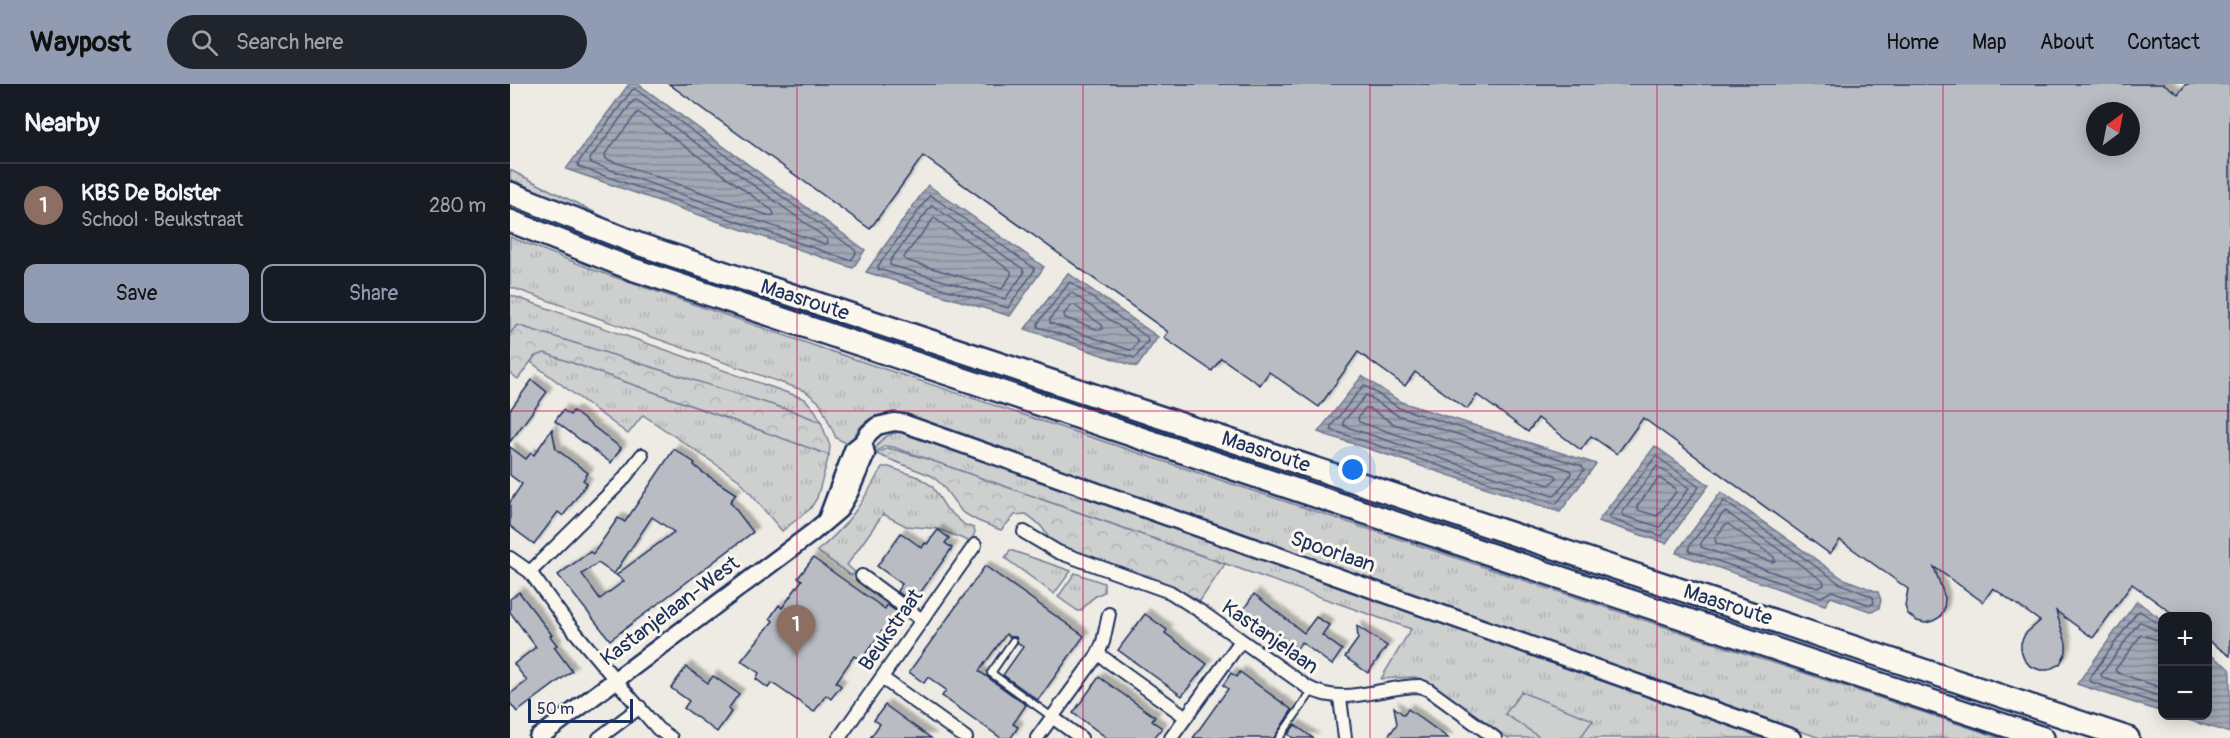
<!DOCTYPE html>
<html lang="en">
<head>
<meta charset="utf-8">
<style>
	body { margin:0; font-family:Pangolin,sans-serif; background:#20242c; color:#f1f3f6 }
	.controls { position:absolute; right:18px; bottom:18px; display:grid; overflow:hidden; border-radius:12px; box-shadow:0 3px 15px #0003 }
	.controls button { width:54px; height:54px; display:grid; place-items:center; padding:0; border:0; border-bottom:2px solid #363941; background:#171b24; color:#f1f3f6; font:30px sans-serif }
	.compass { position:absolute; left:1576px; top:18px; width:54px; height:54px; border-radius:50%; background:#171b24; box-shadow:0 3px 15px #0003; rotate:32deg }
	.scale { position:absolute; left:18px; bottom:15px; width:105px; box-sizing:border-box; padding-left:6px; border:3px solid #1b2f5e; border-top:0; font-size:16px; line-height:21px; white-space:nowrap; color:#1b2f5e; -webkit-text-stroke:4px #fbf7ec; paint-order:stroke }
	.you { position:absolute; left:843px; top:386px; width:21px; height:21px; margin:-15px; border:4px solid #fff; border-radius:50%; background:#1a73e8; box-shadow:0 0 0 9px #1a73e833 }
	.badge { display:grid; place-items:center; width:39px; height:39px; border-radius:50%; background:#919bb2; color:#fff; font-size:20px; font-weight:700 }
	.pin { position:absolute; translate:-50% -50px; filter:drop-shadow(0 2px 3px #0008) }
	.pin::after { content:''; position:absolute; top:32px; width:21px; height:18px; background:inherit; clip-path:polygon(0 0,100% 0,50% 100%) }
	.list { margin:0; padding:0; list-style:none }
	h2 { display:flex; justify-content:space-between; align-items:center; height:78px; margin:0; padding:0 24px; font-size:26px }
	h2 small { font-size:20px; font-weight:400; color:#9ea1a6 }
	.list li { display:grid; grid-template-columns:39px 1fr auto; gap:18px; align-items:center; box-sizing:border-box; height:84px; padding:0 24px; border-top:2px solid #363941 }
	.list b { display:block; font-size:22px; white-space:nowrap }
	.list p { margin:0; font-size:20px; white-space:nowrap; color:#9ea1a6 }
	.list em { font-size:20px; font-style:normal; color:#9ea1a6 }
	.actions { display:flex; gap:12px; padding:18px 24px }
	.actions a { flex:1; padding:14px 0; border:2px solid #919bb2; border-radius:12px; text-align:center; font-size:21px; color:#919bb2 }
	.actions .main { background:#919bb2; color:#111 }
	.icon { flex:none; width:33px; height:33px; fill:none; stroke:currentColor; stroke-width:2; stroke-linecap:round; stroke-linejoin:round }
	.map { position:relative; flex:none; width:1720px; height:654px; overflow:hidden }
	header { display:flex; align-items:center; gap:36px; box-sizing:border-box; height:84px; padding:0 30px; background:#919bb2; color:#111 }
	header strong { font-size:28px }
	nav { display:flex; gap:33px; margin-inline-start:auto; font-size:21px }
	.search { width:420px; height:54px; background:#20242c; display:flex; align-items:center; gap:15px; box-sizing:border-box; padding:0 21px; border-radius:33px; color:#9ea1a6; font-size:22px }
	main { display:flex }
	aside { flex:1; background:#171b24 }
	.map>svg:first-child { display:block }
	.grass { fill:url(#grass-tufts); stroke:#747f96; stroke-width:1.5 }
	.forest { fill:url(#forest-crowns); stroke:#747f96; stroke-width:1.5 }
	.pitch { fill:#cecfcf; stroke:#747f96; stroke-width:1.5 }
	.water { fill:url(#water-rules); stroke:#6d7892; stroke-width:1.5 }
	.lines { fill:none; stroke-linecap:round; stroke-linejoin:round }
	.shore { stroke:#515f80; stroke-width:1.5 }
	.building { fill:#b9bcc3; stroke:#1b2f5e; stroke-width:1.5; fill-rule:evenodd; filter:url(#shadow) }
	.service-casing { stroke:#1b2f5e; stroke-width:10 }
	.minor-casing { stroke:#1b2f5e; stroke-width:16 }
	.secondary-casing { stroke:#1b2f5e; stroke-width:21 }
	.motorway-casing { stroke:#1b2f5e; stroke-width:26 }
	.service { stroke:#fbf7ec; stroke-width:6 }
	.minor { stroke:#fbf7ec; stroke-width:12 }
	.secondary { stroke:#fbf7ec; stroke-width:16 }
	.motorway { stroke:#fbf7ec; stroke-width:21 }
	.grid { fill:none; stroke:#c2185b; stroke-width:1.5; stroke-opacity:0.55 }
	.labels { text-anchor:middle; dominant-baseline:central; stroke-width:6; stroke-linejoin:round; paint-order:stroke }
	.street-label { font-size:21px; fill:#1b2f5e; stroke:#fbf7ec }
</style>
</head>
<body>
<header>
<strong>Waypost</strong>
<div class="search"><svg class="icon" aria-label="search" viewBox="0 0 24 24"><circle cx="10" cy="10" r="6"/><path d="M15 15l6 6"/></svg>Search here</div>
<nav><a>Home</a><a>Map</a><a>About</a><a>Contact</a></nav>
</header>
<main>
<aside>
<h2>Nearby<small></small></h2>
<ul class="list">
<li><span class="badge" style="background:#8d6e63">1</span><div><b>KBS De Bolster</b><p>School · Beukstraat</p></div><em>280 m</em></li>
</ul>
<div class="actions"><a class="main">Save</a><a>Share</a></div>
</aside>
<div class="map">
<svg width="1720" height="654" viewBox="0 0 1720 654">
	<defs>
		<pattern id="grass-tufts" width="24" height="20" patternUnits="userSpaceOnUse" patternTransform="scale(1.5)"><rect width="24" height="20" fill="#cecfcf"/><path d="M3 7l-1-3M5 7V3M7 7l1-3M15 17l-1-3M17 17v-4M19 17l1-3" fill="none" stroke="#b0b2b4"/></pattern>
		<pattern id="forest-crowns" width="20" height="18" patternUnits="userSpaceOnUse" patternTransform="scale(1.5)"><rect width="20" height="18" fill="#cecfcf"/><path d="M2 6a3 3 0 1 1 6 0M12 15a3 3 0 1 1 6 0" fill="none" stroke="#b0b2b4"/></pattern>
		<pattern id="water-rules" width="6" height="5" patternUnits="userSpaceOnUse" patternTransform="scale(1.5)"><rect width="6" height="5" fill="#a3a8b4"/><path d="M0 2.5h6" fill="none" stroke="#848996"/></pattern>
		<filter id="shadow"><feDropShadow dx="5" dy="-5" stdDeviation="1.5" flood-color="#0004"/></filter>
	</defs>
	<rect width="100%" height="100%" fill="#eeebe4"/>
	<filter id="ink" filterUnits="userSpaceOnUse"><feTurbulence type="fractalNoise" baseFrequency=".0167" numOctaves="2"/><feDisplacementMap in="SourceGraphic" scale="12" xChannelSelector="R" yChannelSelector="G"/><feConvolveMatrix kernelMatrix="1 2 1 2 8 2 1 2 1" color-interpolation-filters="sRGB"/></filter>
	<g filter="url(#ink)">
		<g class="grass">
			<polygon points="0,86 94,133 54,119 0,95"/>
			<path d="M0,153L87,187L320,267L1491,654H1310L394,332C368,325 350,336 340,361L326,354L310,319L295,307L0,203Z"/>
			<polygon points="0,211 295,315 306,328 311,338 285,328 7,241 0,250"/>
			<polygon points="35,269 319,371 307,414 300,425 272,447 229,396 133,331 118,350 21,278 25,272"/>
			<path d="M388,348H397L1263,654H998L917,597L905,593L871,595L901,545L383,363L375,362L363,370C369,356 374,352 388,348Z"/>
			<path d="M372,383H379L408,393L422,402L436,424L455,441L464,444L465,448L461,458L428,445L396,442L373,430L337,481L345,488L342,492L307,467C336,445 355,415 372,383Z"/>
			<polygon points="500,466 561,487 544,510 495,474"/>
			<path d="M565,489L594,499V508C583,512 578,518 571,527H568L548,513Z"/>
		</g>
		<g class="forest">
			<polygon points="7,241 285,328 311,338 320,362 319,371 35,269 25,272 8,295 0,289 0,250"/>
			<path d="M378,364L414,374L715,480L690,517L649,496L540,458C536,445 527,437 516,430L505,431L491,446L468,437L452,428L432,401L422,392L366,370Z"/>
		</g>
		<polygon class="pitch" points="1011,608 1083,636 1070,654 1031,654 995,630"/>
		<g class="water">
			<polygon points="119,0 128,0 355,166 343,184 56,85"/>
			<polygon points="418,101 534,183 500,232 356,188"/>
			<polygon points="558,189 648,253 627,283 515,245"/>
			<polygon points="852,292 891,318 1086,380 1050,428 808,348"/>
			<polygon points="1145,362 1199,401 1156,459 1088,437"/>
			<polygon points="1211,408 1332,494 1368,508 1371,516 1369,524 1362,528 1321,513 1315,521 1166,469"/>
			<polygon points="1627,517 1652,536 1652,628 1567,600"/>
			<polygon points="1698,569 1720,585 1720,649 1665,632 1698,632"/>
		</g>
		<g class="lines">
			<g class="shore">
				<polygon points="125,5 345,166 346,169 342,175 339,176 69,83 68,79 122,6"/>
				<polygon points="127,16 317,155 318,159 315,160 81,79 80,75 123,17"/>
				<polygon points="128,28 263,127 264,131 260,132 96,75 95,70"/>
				<polygon points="420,111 524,184 524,187 498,224 368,185 368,182"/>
				<polygon points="422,121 513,185 514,189 495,215 380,181 380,177"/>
				<polygon points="424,134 501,187 501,191 492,205 395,176 394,173"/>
				<polygon points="560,198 637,253 638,257 625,274 528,243 528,239"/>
				<polygon points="562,209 627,255 628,258 623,265 620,266 540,239 540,235 559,210"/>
				<polygon points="564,221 592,241 593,245 589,246 555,234 554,230 561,222"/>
				<polygon points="854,301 889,324 1072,382 1074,386 1046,420 821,346 821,342"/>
				<polygon points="856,311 887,331 1060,386 1061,390 1046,411 1043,412 834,342 833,338"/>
				<polygon points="855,324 859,324 884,340 1045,391 1047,394 1039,401 849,338 848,334"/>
				<polygon points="1146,372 1189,403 1152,452 1101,435 1099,433"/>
				<polygon points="1147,382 1179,404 1150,443 1114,432 1112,429"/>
				<polygon points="1149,394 1165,404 1166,408 1147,432 1128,426 1127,422"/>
				<polygon points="1214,417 1329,499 1363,513 1364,519 1360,521 1322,507 1311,513 1179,467 1179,462"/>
				<polygon points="1216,428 1313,497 1314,501 1308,504 1191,463 1191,459 1213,429"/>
				<polygon points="1218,440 1264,473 1265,477 1262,478 1206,459 1205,454 1215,441"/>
				<polyline points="1652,540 1647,539 1630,527 1627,528 1579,595 1581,598 1652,621"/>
				<path d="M1652,548C1643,548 1637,538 1629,538L1591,591L1593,594L1652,613"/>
				<polyline points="1652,557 1631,551 1605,586 1608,589 1652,604"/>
			</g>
		</g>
		<g class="building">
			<path d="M159,0H1654L1668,10L1676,0H1720V572L1698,556V532H1666L1622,500L1583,554L1546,527L1556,559V568L1550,580L1538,586H1530L1520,582L1514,575L1511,567V559L1515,550L1530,537L1483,504L1473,518L1424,483L1435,514L1434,525L1430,533L1423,537L1415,539L1407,537L1398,530L1395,522L1398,505L1330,456L1320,470L1133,334L1107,370L1081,352L1071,366L1028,334L1018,348L967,311L957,325L905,288L895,302L848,268L809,323L759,288L750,301L711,274L702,287L654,254L658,248L413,72L360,145ZM1585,27H1621V63H1585Z"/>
			<polygon points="22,296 37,308 0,358 0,326"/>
			<polygon points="53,326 60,331 63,327 111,364 101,379 45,337"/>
			<polygon points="42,345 46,365 78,389 73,396 77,399 53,432 48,428 24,460 0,442 0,418 12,400 0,391 0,363 16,375 21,369 24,371"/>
			<path d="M164,365L185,379L184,381L192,388L226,410L220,418L243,448L100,556L48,491L80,468L83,470L108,434L115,438ZM142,433L164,448L106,491L114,497L90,515L72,490L88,479L104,490Z"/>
			<polygon points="428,446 439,454 435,459 442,464 403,519 387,507 392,500 367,482 391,449 412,464 415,459 417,460"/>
			<polygon points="303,474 375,525 377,521 390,530 376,550 372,547 351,576 344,572 326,598 331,602 321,615 316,611 304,628 262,599 258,604 246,595 249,589 231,577 263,537 260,534 269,521 272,524 292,496 288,494"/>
			<polygon points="475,482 574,552 528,616 493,591 513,563 508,559 506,553 500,553 496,550 483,568 469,587 516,621 503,640 508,643 501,654 491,654 432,612 436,606 418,593 414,599 399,588"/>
			<polygon points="9,508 42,551 40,552 47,561 44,563 62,587 7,628 0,619 0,610 17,597 4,580 26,563 0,528 0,515"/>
			<polygon points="744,510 794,549 806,533 819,541 812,551 832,566 822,581 791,558 787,565 748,536 743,542 729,532"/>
			<polygon points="635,530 657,546 655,549 697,580 672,612 608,566"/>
			<polygon points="847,542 877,562 858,589 835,573 848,555"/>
			<polygon points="176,583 198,599 203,592 229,610 218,625 221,628 207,648 174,624 179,617 161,604"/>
			<polygon points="730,588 782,626 764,654 683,654 718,605 713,601 721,589 727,593"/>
			<polygon points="589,593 645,633 642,637 652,644 644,654 597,654 563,629"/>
			<polygon points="375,621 397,637 421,654 360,654 370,640 364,636"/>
			<polygon points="884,623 894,631 898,625 938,654 877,654 887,640"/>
			<polygon points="785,641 803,654 783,654 778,650"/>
		</g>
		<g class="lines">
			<g class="service-casing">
				<g id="service">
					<polyline points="503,557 481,589 542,633"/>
					<polyline points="769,654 802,607"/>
				</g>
			</g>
			<g class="minor-casing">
				<g id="minor">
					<path d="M514,448L548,468L660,508L693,529L797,603C833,624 871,602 910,602L919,606L985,654"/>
					<polyline points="0,474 20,488 55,536 113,605 148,645 161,654"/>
					<polyline points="20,488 111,398 132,371"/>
					<polyline points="352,492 412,536"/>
					<polyline points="588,570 676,633"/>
					<polyline points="372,594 456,654"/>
					<polyline points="830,614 835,654"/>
					<polyline points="542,633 571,654"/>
					<polyline points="89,654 130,623"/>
					<polyline points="329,654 465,461"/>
					<polyline points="527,654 588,570 593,558 599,530"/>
					<polyline points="661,654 731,557"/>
				</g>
			</g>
			<g class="secondary-casing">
				<g id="secondary">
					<polyline points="317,435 343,366 353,358 359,349 367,342 384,338 393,339 1282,654"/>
					<polyline points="28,654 302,449 329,426 339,409 356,370 353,358"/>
				</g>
			</g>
			<g class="motorway-casing">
				<g id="motorway">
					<polyline points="0,109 131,161 1618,654"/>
					<polyline points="0,137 122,185 1533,654"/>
				</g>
			</g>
			<use href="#service" class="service"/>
			<use href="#minor" class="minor"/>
			<use href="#secondary" class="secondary"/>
			<use href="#motorway" class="motorway"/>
		</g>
	</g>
	<path class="grid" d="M287,0V654M573,0V654M860,0V654M1147,0V654M1433,0V654M0,327H1720"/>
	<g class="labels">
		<g class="street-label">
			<text transform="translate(295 216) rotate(18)">Maasroute</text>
			<text transform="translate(756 368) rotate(18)">Maasroute</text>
			<text transform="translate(823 468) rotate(19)">Spoorlaan</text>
			<text transform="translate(1218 521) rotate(18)">Maasroute</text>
			<text transform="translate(160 527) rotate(-37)">Kastanjelaan-West</text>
			<text transform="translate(381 546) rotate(-55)">Beukstraat</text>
			<text transform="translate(760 553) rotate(35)">Kastanjelaan</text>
		</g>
	</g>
</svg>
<div class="controls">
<button>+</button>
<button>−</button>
</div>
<svg class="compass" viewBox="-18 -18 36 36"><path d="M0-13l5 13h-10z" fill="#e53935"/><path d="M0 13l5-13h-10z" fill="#9ea1a6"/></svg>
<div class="scale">50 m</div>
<div class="you"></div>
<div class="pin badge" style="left:286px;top:571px;background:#8d6e63">1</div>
</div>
</main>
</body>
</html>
